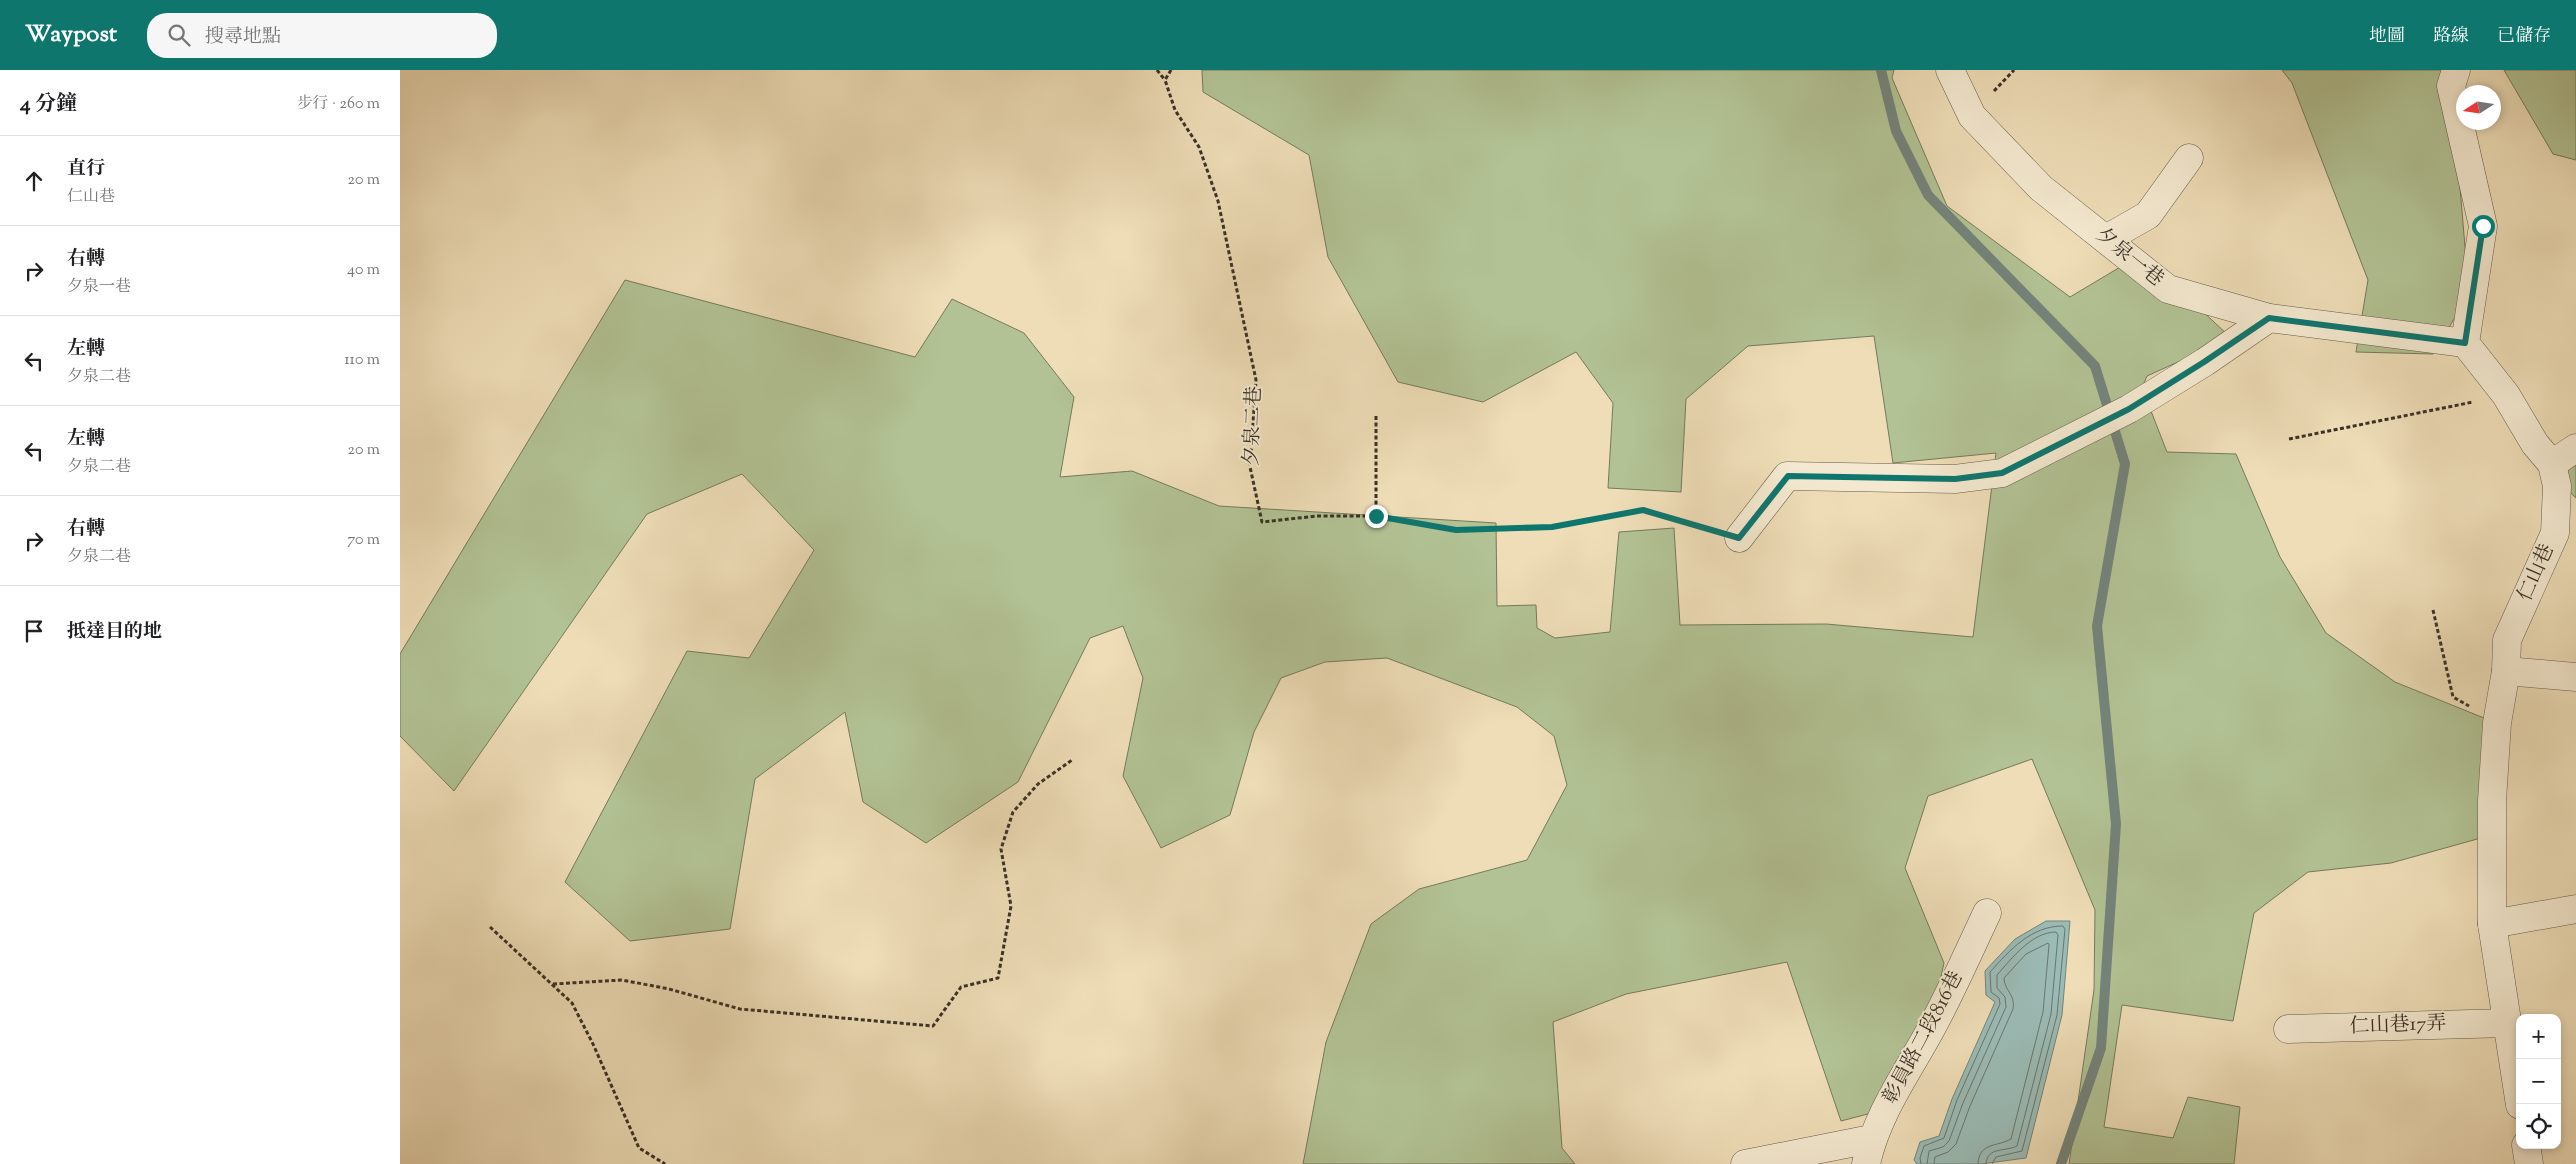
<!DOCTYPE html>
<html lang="zh-TW">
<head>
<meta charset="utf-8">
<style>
	body { margin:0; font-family:"Sorts Mill Goudy","Noto Serif TC",serif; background:#f6f6f6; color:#202124 }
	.controls { position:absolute; right:15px; bottom:15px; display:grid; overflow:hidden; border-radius:10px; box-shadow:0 2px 8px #0003 }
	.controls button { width:45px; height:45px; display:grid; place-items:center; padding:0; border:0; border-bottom:1px solid #e0e0e0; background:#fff; color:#202124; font:25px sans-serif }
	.compass { position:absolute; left:2056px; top:15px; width:45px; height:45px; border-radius:50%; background:#fff; box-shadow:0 2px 8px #0003; rotate:258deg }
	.stop { position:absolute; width:15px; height:15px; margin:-11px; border:4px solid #0f766e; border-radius:50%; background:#fff }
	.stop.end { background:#0f766e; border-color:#fff; box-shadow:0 1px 5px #0008 }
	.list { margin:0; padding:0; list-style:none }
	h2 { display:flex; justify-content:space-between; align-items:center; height:65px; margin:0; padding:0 20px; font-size:21px }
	h2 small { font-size:16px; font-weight:400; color:#757577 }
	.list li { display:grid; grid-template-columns:32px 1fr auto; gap:15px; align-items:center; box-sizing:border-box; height:90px; padding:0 20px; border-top:1px solid #e0e0e0 }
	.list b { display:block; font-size:19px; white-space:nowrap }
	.list p { margin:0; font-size:16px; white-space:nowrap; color:#757577 }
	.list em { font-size:16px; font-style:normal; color:#757577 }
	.icon { flex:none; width:28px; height:28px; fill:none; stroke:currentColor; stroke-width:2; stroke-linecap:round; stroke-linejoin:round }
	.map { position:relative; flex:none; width:2176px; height:1094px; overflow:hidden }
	header { display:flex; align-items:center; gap:30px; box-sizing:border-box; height:70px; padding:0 25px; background:#0f766e; color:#fff }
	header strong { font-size:24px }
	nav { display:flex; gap:28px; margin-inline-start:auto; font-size:18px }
	.search { width:350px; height:45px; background:#f6f6f6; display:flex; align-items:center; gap:12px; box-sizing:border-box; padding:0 18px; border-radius:20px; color:#757577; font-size:19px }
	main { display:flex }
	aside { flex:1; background:#fff }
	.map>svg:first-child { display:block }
	.green { fill:#b2c294; stroke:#767a5e }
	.water { fill:#9bbbb5; stroke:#74847c }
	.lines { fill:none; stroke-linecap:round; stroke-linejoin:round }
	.shore { stroke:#6a766e; stroke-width:1 }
	.stream { stroke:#74847c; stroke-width:10 }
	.minor-casing { stroke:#665c4b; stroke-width:29 }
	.path { stroke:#393127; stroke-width:3; stroke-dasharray:4 2.5; stroke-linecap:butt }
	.minor { stroke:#f4e9d0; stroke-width:28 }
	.route { stroke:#0f766e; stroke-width:6 }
	.labels { text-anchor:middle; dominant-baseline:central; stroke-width:4; stroke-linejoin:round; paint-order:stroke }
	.street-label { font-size:20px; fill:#393127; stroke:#f4e9d0 }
</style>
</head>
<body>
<header>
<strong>Waypost</strong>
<div class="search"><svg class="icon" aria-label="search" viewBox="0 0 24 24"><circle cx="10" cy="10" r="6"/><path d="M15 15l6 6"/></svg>搜尋地點</div>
<nav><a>地圖</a><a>路線</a><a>已儲存</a></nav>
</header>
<main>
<aside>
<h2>4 分鐘<small>步行 · 260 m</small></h2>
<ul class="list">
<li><svg class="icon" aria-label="ahead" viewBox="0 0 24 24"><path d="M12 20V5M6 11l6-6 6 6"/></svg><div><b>直行</b><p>仁山巷</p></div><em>20 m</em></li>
<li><svg class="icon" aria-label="right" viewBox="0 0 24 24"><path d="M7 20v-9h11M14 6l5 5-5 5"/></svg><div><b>右轉</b><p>夕泉一巷</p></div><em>40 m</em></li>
<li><svg class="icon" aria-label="left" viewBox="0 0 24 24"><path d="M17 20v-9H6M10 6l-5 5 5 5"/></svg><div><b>左轉</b><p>夕泉二巷</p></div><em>110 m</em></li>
<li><svg class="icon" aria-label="left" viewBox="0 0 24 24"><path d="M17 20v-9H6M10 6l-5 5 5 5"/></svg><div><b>左轉</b><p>夕泉二巷</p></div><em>20 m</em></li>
<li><svg class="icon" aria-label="right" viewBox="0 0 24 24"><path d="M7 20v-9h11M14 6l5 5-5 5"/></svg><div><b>右轉</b><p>夕泉二巷</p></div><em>70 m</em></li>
<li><svg class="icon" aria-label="arrive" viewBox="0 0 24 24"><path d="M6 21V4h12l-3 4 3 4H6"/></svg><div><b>抵達目的地</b></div></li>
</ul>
</aside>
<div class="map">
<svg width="2176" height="1094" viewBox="0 0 2176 1094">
	<rect width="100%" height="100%" fill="#eeddb7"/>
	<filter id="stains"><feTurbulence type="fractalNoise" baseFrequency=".004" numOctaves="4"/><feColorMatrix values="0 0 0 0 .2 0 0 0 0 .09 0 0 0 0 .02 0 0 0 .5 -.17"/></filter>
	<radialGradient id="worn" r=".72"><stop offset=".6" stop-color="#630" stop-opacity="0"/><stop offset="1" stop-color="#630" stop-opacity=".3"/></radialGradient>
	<g class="green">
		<polygon points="802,0 1494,0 1492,8 1547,136 1670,227 1742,184 1831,268 1747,306 1742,318 1767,382 1836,384 1880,487 1926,563 1995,612 2084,648 2081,768 1991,793 1908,802 1854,843 1833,951 1722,935 1704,1057 1773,1068 1788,1027 1840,1037 1834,1094 1669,1094 1694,920 1695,840 1632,689 1528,726 1505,798 1544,893 1526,972 1487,1039 1441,1051 1387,892 1226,924 1153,952 1162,1078 1175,1094 903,1094 926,972 971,854 1019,819 1127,790 1167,715 1154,666 1117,637 987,588 925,592 881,608 854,662 830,745 761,778 723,706 743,608 723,556 690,568 618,712 526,773 463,732 445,642 355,709 330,859 230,871 165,812 287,581 349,588 414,480 342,404 247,444 54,721 0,666 0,584 225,210 515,287 552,229 624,263 674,327 660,407 732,401 819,436 1096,453 1097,536 1136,535 1137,558 1155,568 1210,562 1219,462 1274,458 1280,555 1426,554 1573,567 1596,383 1493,393 1474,266 1348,276 1286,329 1281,422 1208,418 1213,333 1176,282 1083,332 998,312 928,187 909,85 803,22"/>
		<polygon points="1882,0 2050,0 2069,224 2033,284 1956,282 1968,210 1892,13"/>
		<polygon points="2104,0 2176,0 2176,90 2153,84"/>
		<polygon points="2176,390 2176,428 2158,411"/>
	</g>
	<polygon class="water" points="1646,851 1670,851 1662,945 1626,1088 1581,1094 1517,1094 1514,1090 1520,1072 1539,1066 1552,1029 1595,932 1586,925 1585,901 1615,869"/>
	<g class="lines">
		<g class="shore">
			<path d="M1521,1094L1520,1088L1524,1076L1544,1068L1557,1030L1600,934L1599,928L1591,922L1590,902C1610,880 1631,856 1663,856L1665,859L1657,945L1622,1081L1596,1087L1592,1094"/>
			<path d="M1527,1094L1529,1081L1543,1077L1549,1071L1563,1033L1606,937L1605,927L1597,918V905C1612,888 1632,862 1656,862L1658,865L1651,944L1617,1076C1606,1082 1587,1076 1586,1094"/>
			<path d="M1534,1094L1535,1087L1548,1082L1556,1074L1570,1036L1613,939C1616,925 1604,920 1604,908L1626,884L1648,873L1649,875L1643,942L1611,1069C1597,1077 1579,1072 1578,1094"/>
		</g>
		<polyline class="stream" points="1481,0 1496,61 1528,125 1695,296 1725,394 1697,556 1716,754 1701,978 1661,1094"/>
		<g class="minor-casing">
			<g id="minor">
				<polyline points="1550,0 1572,46 1641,118 1768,219 1869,248 2065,273"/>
				<polyline points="2056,0 2051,16 2083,156 2065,273 2106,325 2135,374 2152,394 2157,416 2155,463 2107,570 2106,601 2097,653 2092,731 2092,854 2120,1035"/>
				<polyline points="1706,169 1748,145 1789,88"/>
				<polyline points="2152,394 2176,378"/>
				<polyline points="1339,468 1387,406 1555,409 1602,403 1729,339 1805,292 1869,248"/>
				<polyline points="2106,601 2176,607"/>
				<polyline points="2092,854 2176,839"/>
				<polyline points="1888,959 2107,953"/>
				<polyline points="2126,1075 2129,1094"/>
				<polyline points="1345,1094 1471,1069"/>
				<path d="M1466,1094C1477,1043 1508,1002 1532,957C1552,920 1569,881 1587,843"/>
			</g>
		</g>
		<g class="path">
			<polyline points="757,0 765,10"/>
			<polyline points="771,0 765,10 775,40 799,77 818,131 856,310 850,397 862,452 917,446 976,446 1056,460 1152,457 1243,440 1309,460"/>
			<polyline points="1594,21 1614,0"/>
			<polyline points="976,346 976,446"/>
			<polyline points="1889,369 2073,332"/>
			<polyline points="2033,540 2053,627 2069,636"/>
			<polyline points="90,857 172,933 193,974 239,1078 265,1094"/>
			<polyline points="153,914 222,910 269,919 340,939 533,956 561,917 598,908 611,836 601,779 613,742 638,714 672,690"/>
		</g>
		<use href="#minor" class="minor"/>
	</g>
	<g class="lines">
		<polyline class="route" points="976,446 1056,460 1152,457 1243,440 1339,468 1388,406 1555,409 1602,403 1729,339 1804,292 1869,248 2065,273 2083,156"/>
	</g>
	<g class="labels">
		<g class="street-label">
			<text transform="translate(1729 188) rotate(39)">夕泉一巷</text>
			<text transform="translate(854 356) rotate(-88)">夕泉二巷</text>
			<text transform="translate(2137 503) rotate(-66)">仁山巷</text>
			<text transform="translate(1998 956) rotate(-2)">仁山巷17弄</text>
			<text transform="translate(1524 968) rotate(-62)">彰員路二段816巷</text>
		</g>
	</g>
	<rect width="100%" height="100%" filter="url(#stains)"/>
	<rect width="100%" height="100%" fill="url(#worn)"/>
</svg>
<div class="controls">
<button>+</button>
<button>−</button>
<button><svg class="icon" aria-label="locate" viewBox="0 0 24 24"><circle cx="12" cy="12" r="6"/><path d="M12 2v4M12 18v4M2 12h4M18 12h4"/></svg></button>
</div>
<svg class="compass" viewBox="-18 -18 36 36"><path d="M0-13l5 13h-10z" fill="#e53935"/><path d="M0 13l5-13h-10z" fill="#757577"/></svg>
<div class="stop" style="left:2083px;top:156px"></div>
<div class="stop end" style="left:976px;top:446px"></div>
</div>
</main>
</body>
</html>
